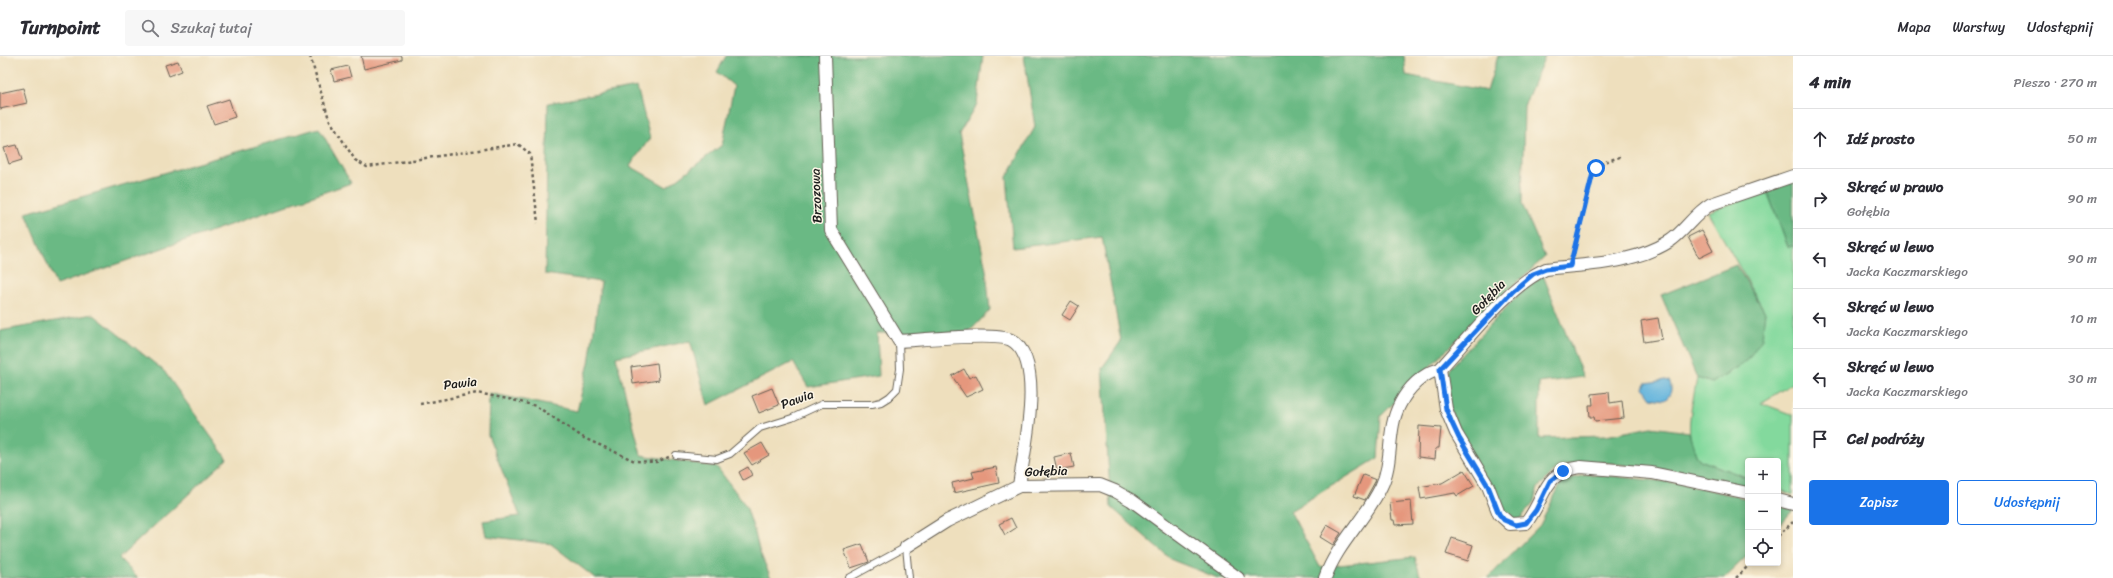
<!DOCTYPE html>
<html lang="pl">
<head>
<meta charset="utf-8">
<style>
	body { margin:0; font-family:Sriracha,sans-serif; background:#f7f7f7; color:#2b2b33 }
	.controls { position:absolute; right:12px; bottom:12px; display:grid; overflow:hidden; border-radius:4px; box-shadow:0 2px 6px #0003 }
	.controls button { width:36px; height:36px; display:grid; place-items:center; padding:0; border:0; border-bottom:1px solid #e1e1e2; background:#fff; color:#2b2b33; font:20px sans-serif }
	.stop { position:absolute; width:12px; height:12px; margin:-9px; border:3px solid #1a73e8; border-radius:50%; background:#fff }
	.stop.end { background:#1a73e8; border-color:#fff; box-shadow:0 1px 4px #0008 }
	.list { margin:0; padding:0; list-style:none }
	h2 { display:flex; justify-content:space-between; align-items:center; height:52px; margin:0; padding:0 16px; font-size:17px }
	h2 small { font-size:13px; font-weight:400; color:#7c7c81 }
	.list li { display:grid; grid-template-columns:26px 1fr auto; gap:12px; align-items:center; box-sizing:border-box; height:60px; padding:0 16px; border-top:1px solid #e1e1e2 }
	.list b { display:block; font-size:15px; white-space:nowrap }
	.list p { margin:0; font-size:13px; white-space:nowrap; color:#7c7c81 }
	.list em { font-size:13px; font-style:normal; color:#7c7c81 }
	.actions { display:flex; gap:8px; padding:12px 16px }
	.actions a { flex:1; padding:9px 0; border:1px solid #1a73e8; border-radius:4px; text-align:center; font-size:14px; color:#1a73e8 }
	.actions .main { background:#1a73e8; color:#fff }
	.icon { flex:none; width:22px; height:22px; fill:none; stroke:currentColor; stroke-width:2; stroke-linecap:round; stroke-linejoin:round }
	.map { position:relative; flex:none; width:1793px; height:522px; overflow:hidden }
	header { display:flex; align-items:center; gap:24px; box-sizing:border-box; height:56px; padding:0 20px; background:#fff; border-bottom:1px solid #e1e1e2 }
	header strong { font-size:19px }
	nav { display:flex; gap:22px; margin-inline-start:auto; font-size:14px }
	.search { width:280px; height:36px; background:#f7f7f7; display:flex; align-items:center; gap:10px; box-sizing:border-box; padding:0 14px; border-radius:4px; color:#7c7c81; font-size:15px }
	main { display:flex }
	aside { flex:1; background:#fff }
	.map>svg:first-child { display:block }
	.green { fill:#83d99d; stroke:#507a5c }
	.forest { fill:#6ab984; stroke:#436a50 }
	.water { fill:#62b4dd; stroke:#3f687c }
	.building { fill:#e5977d }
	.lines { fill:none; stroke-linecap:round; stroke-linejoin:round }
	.lane-casing { stroke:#666054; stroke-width:8 }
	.street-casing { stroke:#666054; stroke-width:14 }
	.path { stroke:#666054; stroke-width:2.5; stroke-dasharray:3 3; stroke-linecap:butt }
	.lane { stroke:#fff; stroke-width:6 }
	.street { stroke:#fff; stroke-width:12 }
	.route { stroke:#1a73e8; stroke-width:5 }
	.labels { text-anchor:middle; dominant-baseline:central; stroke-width:3; stroke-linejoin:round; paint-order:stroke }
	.street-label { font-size:13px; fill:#1c1c1c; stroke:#fcf5e5 }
</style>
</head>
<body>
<header>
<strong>Turnpoint</strong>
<div class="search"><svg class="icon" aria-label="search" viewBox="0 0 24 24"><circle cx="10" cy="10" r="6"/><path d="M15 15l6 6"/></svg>Szukaj tutaj</div>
<nav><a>Mapa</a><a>Warstwy</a><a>Udostępnij</a></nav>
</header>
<main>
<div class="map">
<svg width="1793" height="522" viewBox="0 0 1793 522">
	<rect width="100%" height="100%" fill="#fcf5e5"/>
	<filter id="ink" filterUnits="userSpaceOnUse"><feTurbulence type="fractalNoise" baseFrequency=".025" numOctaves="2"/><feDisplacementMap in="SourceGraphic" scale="8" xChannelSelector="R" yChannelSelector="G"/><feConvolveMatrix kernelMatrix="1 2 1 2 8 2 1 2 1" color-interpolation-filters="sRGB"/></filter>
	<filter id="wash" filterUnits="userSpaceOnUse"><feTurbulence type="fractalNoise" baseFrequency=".012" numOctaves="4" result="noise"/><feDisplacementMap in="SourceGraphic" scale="16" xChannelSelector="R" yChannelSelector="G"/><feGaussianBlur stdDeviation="0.9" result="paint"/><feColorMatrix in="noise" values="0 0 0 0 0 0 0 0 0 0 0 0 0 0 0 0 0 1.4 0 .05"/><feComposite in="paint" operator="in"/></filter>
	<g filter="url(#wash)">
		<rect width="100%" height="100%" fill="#eedfbd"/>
		<path class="green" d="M1767,135L1788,191L1793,190V327L1761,347L1793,359V439L1778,433V405H1748V422L1700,404C1681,383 1693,347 1697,322L1712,327L1746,306L1765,256L1708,156Z"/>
		<g class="forest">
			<polygon points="726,0 983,0 977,48 959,78 986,214 990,254 968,277 877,277 879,320 808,331 793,306 708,349 690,285 616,301 641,399 717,411 746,450 755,477 759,494 771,522 595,522 551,488 486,480 483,465 520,460 488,379 489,337 577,355 589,307 601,226 545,218 548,47 637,31 650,82 630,110 667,131 722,89 734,30 717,16"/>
			<polygon points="1024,0 1404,0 1406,19 1487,35 1498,0 1545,0 1524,50 1522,148 1545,201 1488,252 1381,360 1378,402 1290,455 1320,511 1415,501 1420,520 1432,522 1218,522 1172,504 1111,451 1102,312 1121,285 1102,181 1013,192 1007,121 1035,71"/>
			<polygon points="319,72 351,127 56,229 26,157"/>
			<polygon points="1793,126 1793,190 1788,191 1767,135"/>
			<polygon points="1736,209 1765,256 1762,283 1746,306 1712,327 1697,322 1661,239"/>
			<path d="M1543,219L1583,321L1539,327V382L1606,380L1651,371L1689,376L1696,399L1700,404L1748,422V432L1681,416L1592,405L1558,411L1538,432L1533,448L1519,464L1511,463L1505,459C1487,426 1457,381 1448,345C1445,335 1446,321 1450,312L1516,241Z"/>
			<polygon points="93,258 164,315 227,403 119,502 138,522 0,522 0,275"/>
			<polygon points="1590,418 1680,427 1748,443 1748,499 1724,522 1488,522 1540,469 1562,425"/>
			<polygon points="1778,450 1793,454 1778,471"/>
		</g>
		<path class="water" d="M1666,324L1669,325C1673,332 1671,339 1665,344L1651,342L1644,332L1646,327Z"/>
		<g id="blocks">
			<g class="building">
				<polygon points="361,0 402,0 402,4 364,13"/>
				<polygon points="178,5 182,15 169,20 165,9"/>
				<polygon points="348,10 351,21 334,25 331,14"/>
				<polygon points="23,32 27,47 0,53 0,37"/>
				<polygon points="229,43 235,61 214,68 207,50"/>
				<polygon points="17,89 22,104 9,108 4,92"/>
				<polygon points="1702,174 1713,195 1699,202 1688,181"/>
				<polygon points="1071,245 1079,250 1070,264 1062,259"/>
				<polygon points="1658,262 1662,283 1644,286 1641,265"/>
				<polygon points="657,307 659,324 633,328 631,311"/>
				<polygon points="964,313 969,322 976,319 983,333 966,341 952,320"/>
				<polygon points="772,332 779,349 759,357 752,340"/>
				<polygon points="1609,336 1610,347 1622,345 1624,362 1595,365 1594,361 1590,361 1589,349 1593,349 1592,338"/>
				<polygon points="1419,370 1441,372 1439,392 1436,392 1435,403 1418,401"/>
				<polygon points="762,387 769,399 752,409 744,397"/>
				<polygon points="1071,397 1074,411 1057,414 1054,401"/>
				<polygon points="748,411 752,419 743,424 739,416"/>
				<polygon points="996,411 999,427 954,437 952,427 974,422 972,416"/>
				<polygon points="1464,414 1474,430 1457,440 1455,437 1421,443 1419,431 1442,427"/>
				<polygon points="1363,419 1376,424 1365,444 1354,440"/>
				<polygon points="1411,445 1413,468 1395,469 1394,464 1392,464 1390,447"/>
				<polygon points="1011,462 1016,472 1005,479 999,468"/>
				<polygon points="1327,469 1341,477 1333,489 1320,481"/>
				<polygon points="1452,482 1473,489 1468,505 1446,498"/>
				<polygon points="862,488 869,506 851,512 844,494"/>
			</g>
		</g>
	</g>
	<g filter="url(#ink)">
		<use href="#blocks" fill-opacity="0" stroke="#666054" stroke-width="1"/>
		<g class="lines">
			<g class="lane-casing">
				<g id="lane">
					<polyline points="676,399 717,403 730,398 760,372 792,362 822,348 872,348 881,346 889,341 897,333 900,313 899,285"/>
					<polyline points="849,522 906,491 909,522"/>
				</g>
			</g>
			<g class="street-casing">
				<g id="street">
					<path d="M825,0L831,174L899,285C920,284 995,276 1011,284C1047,304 1023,398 1019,430"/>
					<path d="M1440,313L1446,353L1456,377L1488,430L1499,458L1510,468L1526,467C1547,440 1542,416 1581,411L1652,417L1748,437"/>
					<polyline points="1778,444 1793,448"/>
					<polyline points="906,491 947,465 1019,430 1100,429 1115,435 1131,444 1238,522"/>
					<path d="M1325,522C1337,488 1365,464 1381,431C1394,405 1386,374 1400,348C1408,332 1422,318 1440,313C1468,283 1510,228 1546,213C1588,208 1634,208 1670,185C1685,175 1694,158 1711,148L1793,120"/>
				</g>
			</g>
			<g class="path">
				<polyline points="310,0 329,63 355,104 367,111 518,88 530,98 538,167"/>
				<path d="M1573,199L1593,117C1599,106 1611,104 1623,100"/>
				<polyline points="420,348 477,337 513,344 536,350 584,382 635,405 656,406 669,401"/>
				<polyline points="1778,480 1793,466"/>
				<polyline points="1736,522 1751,507"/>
			</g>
			<use href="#lane" class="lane"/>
			<use href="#street" class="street"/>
		</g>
	</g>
	<g class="lines" filter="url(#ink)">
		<polyline class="route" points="1563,415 1550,425 1536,454 1526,467 1516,469 1504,464 1499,458 1488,430 1459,382 1451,365 1446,353 1440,313 1513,235 1533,218 1546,213 1570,210 1593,117 1596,112"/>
	</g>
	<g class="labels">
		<g class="street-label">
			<text transform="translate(816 140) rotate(-92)">Brzozowa</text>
			<text transform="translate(1488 241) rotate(-46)">Gołębia</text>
			<text transform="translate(460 327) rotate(-7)">Pawia</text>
			<text transform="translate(797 343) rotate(-20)">Pawia</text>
			<text transform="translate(1046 415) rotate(-2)">Gołębia</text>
		</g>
	</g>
</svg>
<div class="controls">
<button>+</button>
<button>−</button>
<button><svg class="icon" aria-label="locate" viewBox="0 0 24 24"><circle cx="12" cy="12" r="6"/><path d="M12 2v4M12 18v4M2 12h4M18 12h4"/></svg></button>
</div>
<div class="stop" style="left:1596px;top:112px"></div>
<div class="stop end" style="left:1563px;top:415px"></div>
</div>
<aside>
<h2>4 min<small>Pieszo · 270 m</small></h2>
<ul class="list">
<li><svg class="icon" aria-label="ahead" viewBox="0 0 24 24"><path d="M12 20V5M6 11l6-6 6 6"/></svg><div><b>Idź prosto</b></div><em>50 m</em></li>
<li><svg class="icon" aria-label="right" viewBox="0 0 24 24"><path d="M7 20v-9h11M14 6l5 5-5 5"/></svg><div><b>Skręć w prawo</b><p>Gołębia</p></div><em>90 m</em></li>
<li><svg class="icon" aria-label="left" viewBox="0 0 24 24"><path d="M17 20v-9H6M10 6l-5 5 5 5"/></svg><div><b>Skręć w lewo</b><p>Jacka Kaczmarskiego</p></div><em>90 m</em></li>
<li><svg class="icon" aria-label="left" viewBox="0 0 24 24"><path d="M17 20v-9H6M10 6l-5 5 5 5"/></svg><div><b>Skręć w lewo</b><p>Jacka Kaczmarskiego</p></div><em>10 m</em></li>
<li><svg class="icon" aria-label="left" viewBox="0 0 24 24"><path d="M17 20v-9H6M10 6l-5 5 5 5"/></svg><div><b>Skręć w lewo</b><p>Jacka Kaczmarskiego</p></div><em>30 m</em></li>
<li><svg class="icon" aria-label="arrive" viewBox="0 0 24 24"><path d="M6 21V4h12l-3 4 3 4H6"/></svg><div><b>Cel podróży</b></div></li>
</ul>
<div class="actions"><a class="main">Zapisz</a><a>Udostępnij</a></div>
</aside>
</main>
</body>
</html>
